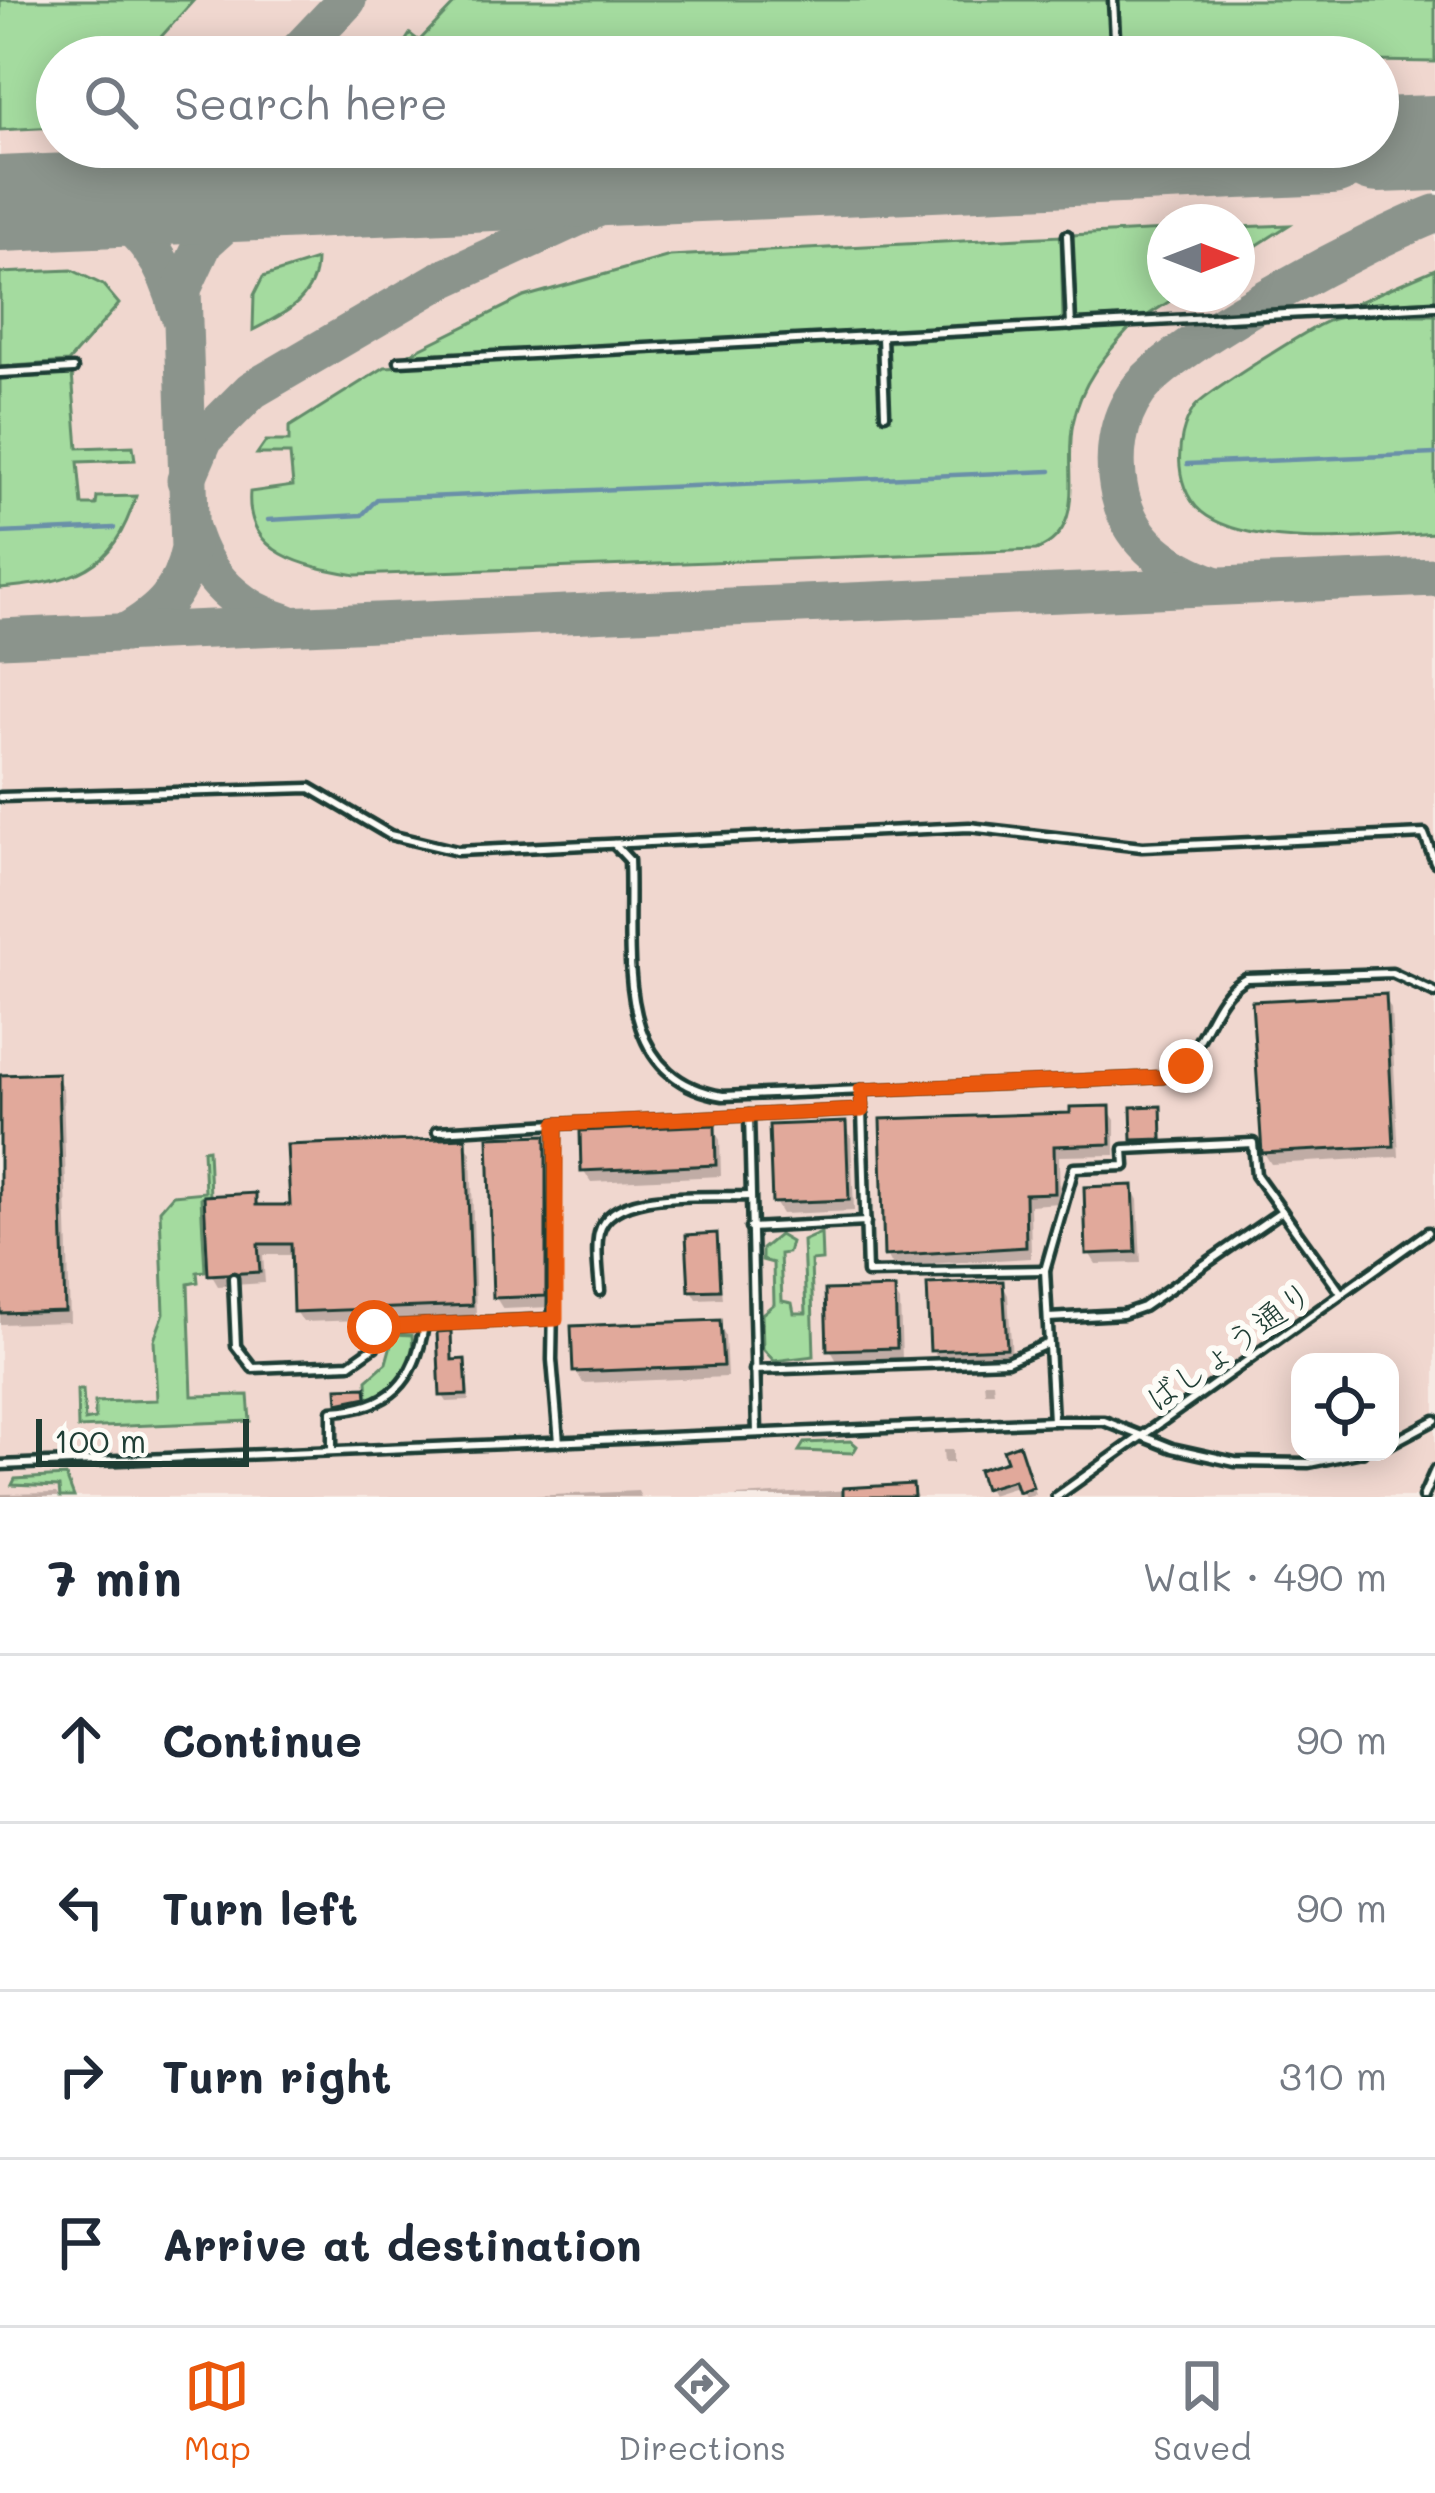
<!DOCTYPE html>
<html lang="en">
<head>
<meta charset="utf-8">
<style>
	body { margin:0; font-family:Mali,"Klee One",sans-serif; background:#f2f2f3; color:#1f2937 }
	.controls { position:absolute; right:36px; bottom:36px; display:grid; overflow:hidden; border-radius:24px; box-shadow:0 6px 30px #0003 }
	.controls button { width:108px; height:108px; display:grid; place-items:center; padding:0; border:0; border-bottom:3px solid #e0e1e3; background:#fff; color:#1f2937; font:60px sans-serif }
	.compass { position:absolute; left:1147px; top:204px; width:108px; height:108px; border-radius:50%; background:#fff; box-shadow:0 6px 30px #0003; rotate:90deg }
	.scale { position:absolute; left:36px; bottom:30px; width:213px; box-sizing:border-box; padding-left:12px; border:6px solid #1f3d34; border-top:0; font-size:33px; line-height:42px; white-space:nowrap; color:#1f3d34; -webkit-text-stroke:9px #fdfcf7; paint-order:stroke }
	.stop { position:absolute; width:36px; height:36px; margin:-27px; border:9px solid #ea580c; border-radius:50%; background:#fff }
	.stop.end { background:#ea580c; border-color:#fff; box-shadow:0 3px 12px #0008 }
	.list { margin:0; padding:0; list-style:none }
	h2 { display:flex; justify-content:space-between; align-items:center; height:156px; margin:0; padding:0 48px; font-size:51px }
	h2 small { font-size:39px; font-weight:400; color:#747a83 }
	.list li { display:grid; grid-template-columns:78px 1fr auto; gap:36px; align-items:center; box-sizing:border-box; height:168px; padding:0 48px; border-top:3px solid #e0e1e3 }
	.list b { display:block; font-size:45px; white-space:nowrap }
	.list em { font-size:39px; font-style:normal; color:#747a83 }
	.icon { flex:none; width:66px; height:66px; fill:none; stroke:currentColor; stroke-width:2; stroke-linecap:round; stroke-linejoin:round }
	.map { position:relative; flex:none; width:1435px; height:1497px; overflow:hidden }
	.search { position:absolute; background:#fff; box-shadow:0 6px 30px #0003; left:36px; right:36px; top:36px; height:132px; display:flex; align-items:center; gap:30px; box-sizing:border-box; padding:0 42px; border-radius:66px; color:#747a83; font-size:45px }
	.sheet { height:828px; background:#fff }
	nav { display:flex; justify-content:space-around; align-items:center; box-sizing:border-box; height:168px; border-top:3px solid #e0e1e3; background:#fff; font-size:33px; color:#747a83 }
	nav a { display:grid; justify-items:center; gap:6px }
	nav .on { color:#ea580c }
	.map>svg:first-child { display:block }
	.built { fill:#f0d7cf; fill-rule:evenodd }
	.green { fill:#a4db9f; stroke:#628c6a; stroke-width:3 }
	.shadow { fill:#0003 }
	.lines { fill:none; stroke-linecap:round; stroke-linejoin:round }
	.stream { stroke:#6a90a8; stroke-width:4.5 }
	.taxiway { stroke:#8b948c; stroke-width:39 }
	.runway { stroke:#8b948c; stroke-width:96 }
	.building { fill:#e1a99b; stroke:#1f3d34; stroke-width:3 }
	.service-casing { stroke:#1f3d34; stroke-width:15 }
	.service { stroke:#fdfcf7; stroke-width:6 }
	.route { stroke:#ea580c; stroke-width:15 }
	.labels { text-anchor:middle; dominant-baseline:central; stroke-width:12; stroke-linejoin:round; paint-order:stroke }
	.street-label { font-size:33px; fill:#1f3d34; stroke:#fdfcf7 }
</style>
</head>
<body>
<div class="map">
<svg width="1435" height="1497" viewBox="0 0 1435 1497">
	<rect width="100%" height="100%" fill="#f7ebe5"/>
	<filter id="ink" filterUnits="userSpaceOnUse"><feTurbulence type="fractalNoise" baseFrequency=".00833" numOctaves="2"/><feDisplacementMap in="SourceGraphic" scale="24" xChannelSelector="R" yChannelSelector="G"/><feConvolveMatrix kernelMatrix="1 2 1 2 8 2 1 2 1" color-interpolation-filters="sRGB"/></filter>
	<g filter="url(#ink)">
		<path class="built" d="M0,0H1435V1497H0ZM57,57H1378V147H57ZM1165,222H1237V294H1165ZM1300,1362H1390V1452H1300Z"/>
		<g class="green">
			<polygon points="0,0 194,0 143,57 57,57 57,127 0,130"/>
			<polygon points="458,0 1108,0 1111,57 395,57 410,34 419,41"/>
			<polygon points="1118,0 1435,0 1435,62 1120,57"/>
			<polygon points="1289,225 1237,258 1237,227"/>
			<polygon points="1165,230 1165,294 1181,294 1148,315 1077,320 1072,235"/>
			<polygon points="1061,236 1063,321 403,357 524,297 670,256"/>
			<path d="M316,260C316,300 283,314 253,330L254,295L263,277Z"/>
			<polygon points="1435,269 1435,302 1349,306"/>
			<polygon points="72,270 103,285 119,304 68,362 0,367 0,273"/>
			<path d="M1435,315V533C1375,537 1259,550 1207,516C1173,494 1173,439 1194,408C1200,397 1319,322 1333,319C1364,311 1403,316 1435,315Z"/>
			<path d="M1131,327C1104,356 1081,383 1073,423C1063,469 1089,529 1036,550L356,575C305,566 245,556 250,492L293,486L290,454H257L266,441H289V427L385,367L876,341L880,417L890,418L886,342Z"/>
			<path d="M72,374L78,448L133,446L135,460L78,462L82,505H96L97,497L136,496C112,573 75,581 0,588V379Z"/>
			<polygon points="208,1149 210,1196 201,1197 205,1271 197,1272 198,1282 188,1284 192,1396 248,1395 250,1421 78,1428 77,1390 83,1390 85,1421 95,1419 95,1402 157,1400 154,1340 164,1313 160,1210 173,1195 205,1192 203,1150"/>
			<polygon points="821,1233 822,1260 811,1261 814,1356 774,1361 763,1349 762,1314 774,1304 773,1263 762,1260 762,1249 779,1235 791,1242 788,1253 780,1254 782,1301 792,1303 794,1313 806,1313 803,1241"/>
			<path d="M394,1334L412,1335C416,1364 394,1390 368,1400L367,1380L386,1363Z"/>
			<polygon points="851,1441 857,1446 853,1453 799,1451 804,1443"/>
			<polygon points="66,1476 74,1497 60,1497 59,1487 12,1485 15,1479"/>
		</g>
		<g class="shadow">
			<polygon points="1385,997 1391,1009 1399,1157 1271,1164 1264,1153"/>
			<polygon points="56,1076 63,1088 70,1322 0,1324 0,1078"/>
			<polygon points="1108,1109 1115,1120 1115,1155 1059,1156 1060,1203 1030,1205 1031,1258 893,1266 887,1255"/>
			<polygon points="1160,1110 1165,1147 1139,1148 1135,1139"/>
			<polygon points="845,1125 851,1137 854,1211 782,1214 775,1202"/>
			<polygon points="713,1128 720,1140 721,1176 591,1182 584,1171"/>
			<polygon points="544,1138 551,1149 551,1307 503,1309 496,1298"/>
			<polygon points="464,1141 471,1153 476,1316 303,1322 296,1311 294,1255 263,1255 265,1283 218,1286 211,1274 254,1197 261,1208 293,1208"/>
			<polygon points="1132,1188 1138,1200 1141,1263 1096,1264 1089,1253"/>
			<polygon points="715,1236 722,1298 697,1299 692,1290"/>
			<polygon points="1002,1284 1008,1295 1012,1359 939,1362 933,1350"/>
			<polygon points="893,1291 900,1302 902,1359 837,1361 830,1349"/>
			<polygon points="719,1323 725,1335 727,1377 583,1383 576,1371"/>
			<polygon points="449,1334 454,1363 464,1363 467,1369 469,1401 447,1402 443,1396"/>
			<polygon points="984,1382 993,1382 994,1392 985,1392"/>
			<polygon points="365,1390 368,1402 343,1406 341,1402"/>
			<polygon points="943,1450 953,1450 953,1463 944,1463"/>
			<polygon points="1022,1454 1035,1494 1025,1497 1019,1486 991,1495 987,1488"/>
			<polygon points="912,1487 917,1497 737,1497 736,1496"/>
			<polygon points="638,1491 641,1497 510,1497"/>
			<polygon points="56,1493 59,1497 0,1497 0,1494"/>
		</g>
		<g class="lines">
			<g class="stream">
				<polyline points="1187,464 1435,454"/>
				<polyline points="268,520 362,515 377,499 1051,471"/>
				<polyline points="0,533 114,528"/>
			</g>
			<g class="taxiway">
				<polyline points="293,57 347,0"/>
				<polyline points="346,147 368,170 398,187"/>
				<polyline points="148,198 206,147"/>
				<path d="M99,200C142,231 167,261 179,313"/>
				<polyline points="186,480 204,438 252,390 437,282 668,175"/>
				<path d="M191,530C204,577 240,610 286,623"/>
				<path d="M1214,585C1170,569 1131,543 1120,495C1112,459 1116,421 1138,391C1173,342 1374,237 1435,214"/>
				<path d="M125,633C163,611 181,592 190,549L182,289L204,242L259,193"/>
				<polyline points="0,638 1435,577"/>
			</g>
			<g class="runway">
				<polyline points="1378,145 1435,143"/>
				<polyline points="0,204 1330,147"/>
			</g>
		</g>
		<g class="building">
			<polygon points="1386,994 1394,1146 1262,1153 1252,1001"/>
			<polygon points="58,1073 65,1311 0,1313 0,1075"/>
			<polygon points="1110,1106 1111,1144 1054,1146 1055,1193 1025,1194 1026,1247 884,1256 880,1119 1070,1113 1070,1107"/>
			<polygon points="1161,1106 1162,1139 1132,1140 1131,1107"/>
			<polygon points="846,1122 849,1200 772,1203 769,1125"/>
			<polygon points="715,1125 716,1165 581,1171 580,1131"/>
			<polygon points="546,1135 546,1296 493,1298 488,1137"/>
			<polygon points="466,1138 472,1305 293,1312 291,1244 258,1244 260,1272 208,1275 204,1196 256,1193 256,1205 290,1205 287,1145"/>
			<polygon points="1133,1185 1136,1252 1086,1254 1084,1187"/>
			<polygon points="717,1233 720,1290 689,1291 686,1235"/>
			<polygon points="1003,1281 1007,1348 930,1351 927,1284"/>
			<polygon points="895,1288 897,1348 827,1350 825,1290"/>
			<polygon points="720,1320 723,1366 573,1372 571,1326"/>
			<polygon points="451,1331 452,1360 465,1359 467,1395 440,1396 437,1332"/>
			<polygon points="366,1387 367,1397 338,1403 337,1388"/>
			<polygon points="1019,1444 1033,1487 1018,1492 1014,1480 984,1489 978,1470 1007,1461 1003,1450"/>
			<polygon points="913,1484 914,1497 843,1497 843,1488"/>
		</g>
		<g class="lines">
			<g class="service-casing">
				<g id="service">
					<polyline points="1113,0 1116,57"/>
					<polyline points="1067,235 1071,326"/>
					<polyline points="882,337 885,414"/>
					<polyline points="399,361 1435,306"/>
					<polyline points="0,373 73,369"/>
					<polyline points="0,797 310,788 390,835 457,851 969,827 1142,847 1424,834 1435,862"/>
					<path d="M614,844L629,860C633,950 609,1078 723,1096L1163,1077C1209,1055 1205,999 1246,978L1392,973L1435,993"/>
					<polyline points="862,1110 867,1273 1045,1270"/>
					<polyline points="749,1115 757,1433"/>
					<polyline points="437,1131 556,1124"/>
					<polyline points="750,1228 866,1222"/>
					<polyline points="233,1278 236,1346 253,1368 350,1364 374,1347 374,1327 552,1319"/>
					<path d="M600,1291C599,1274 595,1250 599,1233C610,1187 710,1198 749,1196"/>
					<polyline points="1048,1318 1123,1314 1143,1307 1282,1211"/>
					<polyline points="754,1370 1007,1361 1047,1344"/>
					<polyline points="1053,1421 1045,1270 1074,1168 1125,1166 1124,1149 1253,1143 1256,1175 1341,1293"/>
					<polyline points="559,1442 552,1360 556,1124 862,1110 861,1090"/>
					<polyline points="1390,1444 1435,1420"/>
					<path d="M332,1449V1411C390,1408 415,1383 424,1325"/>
					<polyline points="0,1465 1053,1421 1104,1421 1172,1448 1235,1462 1309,1463 1362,1452"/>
					<polyline points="1056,1497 1428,1232"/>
					<polyline points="1423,1497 1435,1470"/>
				</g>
			</g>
			<use href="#service" class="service"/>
		</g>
	</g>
	<g class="lines" filter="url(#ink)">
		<polyline class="route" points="374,1327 556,1319 556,1124 862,1110 861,1090 1163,1077 1186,1066"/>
	</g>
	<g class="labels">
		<g class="street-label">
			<text transform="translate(1228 1345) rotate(-36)">ばしょう通り</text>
		</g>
	</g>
</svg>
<div class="controls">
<button><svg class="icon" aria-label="locate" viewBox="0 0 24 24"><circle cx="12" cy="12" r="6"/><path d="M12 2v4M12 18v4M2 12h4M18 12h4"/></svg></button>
</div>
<svg class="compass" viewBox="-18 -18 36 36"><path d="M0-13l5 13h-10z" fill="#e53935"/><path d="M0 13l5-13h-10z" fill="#747a83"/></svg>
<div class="scale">100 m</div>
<div class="stop" style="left:374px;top:1327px"></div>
<div class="stop end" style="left:1186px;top:1066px"></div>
<div class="search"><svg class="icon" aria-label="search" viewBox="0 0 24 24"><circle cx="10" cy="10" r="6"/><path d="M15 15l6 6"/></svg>Search here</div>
</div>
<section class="sheet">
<h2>7 min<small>Walk · 490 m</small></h2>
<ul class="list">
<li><svg class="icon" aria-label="ahead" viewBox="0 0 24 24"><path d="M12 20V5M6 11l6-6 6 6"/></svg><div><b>Continue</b></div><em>90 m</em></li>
<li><svg class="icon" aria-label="left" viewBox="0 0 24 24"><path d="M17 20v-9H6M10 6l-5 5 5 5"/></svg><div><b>Turn left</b></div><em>90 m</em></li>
<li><svg class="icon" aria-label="right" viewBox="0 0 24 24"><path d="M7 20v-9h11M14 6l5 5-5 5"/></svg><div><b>Turn right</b></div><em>310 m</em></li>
<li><svg class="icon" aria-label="arrive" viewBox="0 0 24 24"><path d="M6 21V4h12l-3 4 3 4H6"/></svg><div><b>Arrive at destination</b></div></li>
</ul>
</section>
<nav>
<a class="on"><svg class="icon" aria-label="map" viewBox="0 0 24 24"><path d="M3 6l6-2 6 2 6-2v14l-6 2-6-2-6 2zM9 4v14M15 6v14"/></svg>Map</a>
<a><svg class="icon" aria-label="directions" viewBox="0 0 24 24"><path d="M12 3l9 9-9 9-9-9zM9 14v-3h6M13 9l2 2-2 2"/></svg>Directions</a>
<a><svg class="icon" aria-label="saved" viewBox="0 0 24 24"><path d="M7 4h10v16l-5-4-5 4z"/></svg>Saved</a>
</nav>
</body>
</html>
